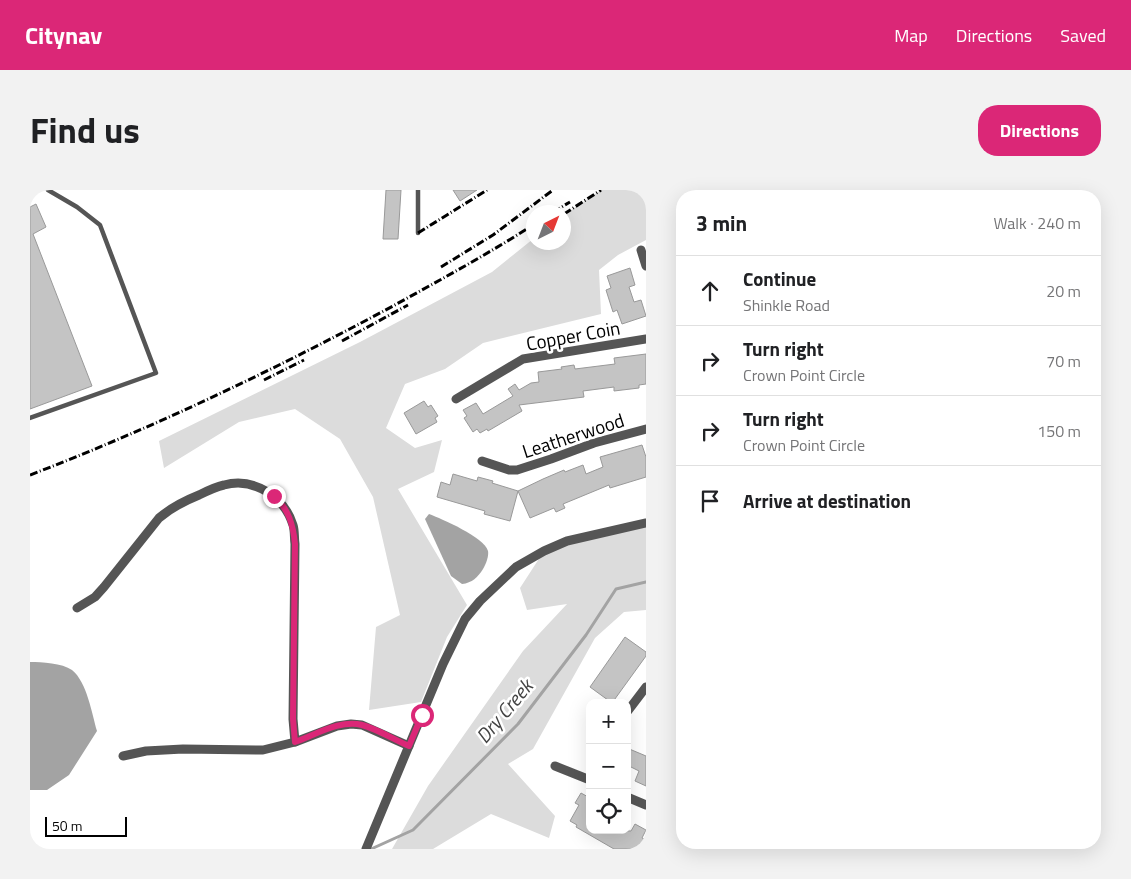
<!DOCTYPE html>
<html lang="en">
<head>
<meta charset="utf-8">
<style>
	body { margin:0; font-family:"Titillium Web",sans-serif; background:#f2f2f2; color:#202124 }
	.controls { position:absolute; right:15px; bottom:15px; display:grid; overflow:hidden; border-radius:10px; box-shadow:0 5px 20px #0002 }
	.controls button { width:45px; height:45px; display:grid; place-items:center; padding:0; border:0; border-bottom:1px solid #e0e0e0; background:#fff; color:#202124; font:25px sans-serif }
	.compass { position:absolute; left:496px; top:15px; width:45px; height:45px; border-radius:50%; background:#fff; box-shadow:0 5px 20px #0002; rotate:42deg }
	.scale { position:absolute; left:15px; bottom:12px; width:82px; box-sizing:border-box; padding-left:5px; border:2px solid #000; border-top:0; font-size:14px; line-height:18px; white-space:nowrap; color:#000; -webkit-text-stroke:4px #fff; paint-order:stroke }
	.stop { position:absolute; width:15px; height:15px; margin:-11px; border:4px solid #db2777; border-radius:50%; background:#fff }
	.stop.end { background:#db2777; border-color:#fff; box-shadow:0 1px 5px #0008 }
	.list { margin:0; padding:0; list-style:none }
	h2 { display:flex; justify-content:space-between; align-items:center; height:65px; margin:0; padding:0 20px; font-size:21px }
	h2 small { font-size:16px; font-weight:400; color:#757577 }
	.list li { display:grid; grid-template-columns:32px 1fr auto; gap:15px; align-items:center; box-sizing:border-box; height:70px; padding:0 20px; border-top:1px solid #e0e0e0 }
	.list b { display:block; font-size:19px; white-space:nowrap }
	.list p { margin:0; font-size:16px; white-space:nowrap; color:#757577 }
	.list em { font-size:16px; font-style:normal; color:#757577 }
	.icon { flex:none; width:28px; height:28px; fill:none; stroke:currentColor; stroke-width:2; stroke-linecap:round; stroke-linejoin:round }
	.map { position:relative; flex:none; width:616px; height:659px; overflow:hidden; border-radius:20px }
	header { display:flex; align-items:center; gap:30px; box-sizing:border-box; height:70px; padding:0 25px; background:#db2777; color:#fff }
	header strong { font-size:24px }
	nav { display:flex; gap:28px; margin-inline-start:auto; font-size:18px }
	.intro { display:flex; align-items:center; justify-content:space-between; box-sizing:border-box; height:120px; padding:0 30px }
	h1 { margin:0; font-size:35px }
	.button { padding:12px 22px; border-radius:20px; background:#db2777; color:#fff; font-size:18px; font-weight:700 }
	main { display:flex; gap:30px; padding:0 30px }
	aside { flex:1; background:#fff; border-radius:20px; box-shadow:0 5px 20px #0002 }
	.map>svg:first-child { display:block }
	.green { fill:#dcdcdc }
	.water { fill:#a3a3a3 }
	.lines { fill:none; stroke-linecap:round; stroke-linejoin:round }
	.stream { stroke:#a3a3a3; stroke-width:3 }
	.building { fill:#c4c4c4; stroke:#999 }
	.lane { stroke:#555; stroke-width:4.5 }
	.street { stroke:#555; stroke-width:9 }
	.rail { stroke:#000; stroke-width:3; stroke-dasharray:8 2.5 1 2.5; stroke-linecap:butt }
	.route { stroke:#db2777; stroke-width:6 }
	.labels { text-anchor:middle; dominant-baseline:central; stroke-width:5; stroke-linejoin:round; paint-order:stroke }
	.street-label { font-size:19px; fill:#000; stroke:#fff }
	.water-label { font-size:20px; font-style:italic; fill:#444; stroke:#fff }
</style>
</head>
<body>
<header>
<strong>Citynav</strong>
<nav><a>Map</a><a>Directions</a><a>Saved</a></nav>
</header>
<div class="intro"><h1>Find us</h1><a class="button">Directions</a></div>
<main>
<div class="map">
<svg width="616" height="659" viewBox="0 0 616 659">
	<rect width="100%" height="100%" fill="#fff"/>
	<g class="green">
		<polygon points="571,0 616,0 616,50 588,65 569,80 571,124 453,153 415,179 375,194 356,238 385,258 412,250 404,282 368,299 437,415 417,447 391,512 339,520 346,437 370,425 343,307 310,249 265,219 209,232 134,278 129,251 330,152 462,82 503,49 503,52 534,52 534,25"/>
		<polygon points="616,333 616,420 594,422 565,448 503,559 478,574 525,626 519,648 461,624 403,659 362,659 398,596 493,461 537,414 497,420 490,398 514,361"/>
	</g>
	<g class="water">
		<path d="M399,324C412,329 454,347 458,361C459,366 456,374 453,379C448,387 442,393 432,394L421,386L395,329Z"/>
		<path d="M0,472C12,472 32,473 42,480C57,492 62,524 67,541L39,585L17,600H0Z"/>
	</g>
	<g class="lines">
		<polyline class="stream" points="341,659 383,640 488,534 556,445 586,399 616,392"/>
	</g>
	<g class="building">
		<polygon points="356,0 371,0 368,49 353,49"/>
		<polygon points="423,0 447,0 430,11"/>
		<polygon points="6,14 16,37 3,44 62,196 0,219 0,17"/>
		<polygon points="600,78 605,95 599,97 604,112 611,110 616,126 592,134 587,120 583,122 576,100 581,98 577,86"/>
		<polygon points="616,164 616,194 609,195 609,198 584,201 584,197 553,201 554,207 489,215 492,221 458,241 457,239 450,243 447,239 443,242 434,228 437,226 433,220 446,213 453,224 483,206 478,199 485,194 489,200 501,193 509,192 508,182 532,179 531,177 544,175 545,179 585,174 584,168"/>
		<polygon points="394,211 398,217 401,215 408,226 405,228 407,232 386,244 374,223"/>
		<polygon points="612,255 616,267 616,287 580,298 579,295 533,314 535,318 526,322 524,318 500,328 488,301 480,331 454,324 455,321 407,307 411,292 420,295 423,284 447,291 448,287 463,291 462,293 488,301 513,289 534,280 535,282 553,275 556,284 573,277 570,267"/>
		<polygon points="595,447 616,462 616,466 582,513 560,497"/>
		<polygon points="597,558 616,566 616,596 605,591 609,581 597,575"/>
		<polygon points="551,603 560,608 557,615 560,617 560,640 601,641 605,634 616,640 612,648 616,650 616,659 584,659 546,637 547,635 540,631 549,615 545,613"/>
	</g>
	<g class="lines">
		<g class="lane">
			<polyline points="388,43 388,0"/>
			<polyline points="0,228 126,183 70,35 47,17 18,0"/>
		</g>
		<g class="street">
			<polyline points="611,60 616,76"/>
			<polyline points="426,209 493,169 616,149"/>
			<polyline points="452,271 479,280 487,280 521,269 564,253 616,239"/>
			<path d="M47,418L65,407L74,397L129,328C142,317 154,311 169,305C177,301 185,297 194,295C223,287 254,306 263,335C265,341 264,348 265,354L263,529L265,552"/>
			<polyline points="597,522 616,497"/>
			<polyline points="93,566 116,561 153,559 233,560 265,552 307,536 321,534 332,535 379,556"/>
			<polyline points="525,576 560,590"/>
			<polyline points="597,607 616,615"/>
			<polyline points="336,659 413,474 435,429 450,411 486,377 514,361 537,351 616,333"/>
		</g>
		<g class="rail">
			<polyline points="523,22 540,12"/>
			<polyline points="534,24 571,0"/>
			<polyline points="388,43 457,0"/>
			<polyline points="411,77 463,45 523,0"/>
			<polyline points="312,151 378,115"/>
			<polyline points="234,190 274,170"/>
			<path d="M0,285C125,237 246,179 363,116C410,90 458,64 503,35"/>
		</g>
	</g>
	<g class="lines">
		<path class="route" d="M244,306C259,320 263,334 265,354L263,529L265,552C285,545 311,529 332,535C347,539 365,550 379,556L392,525"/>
	</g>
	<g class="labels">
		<g class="street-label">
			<text transform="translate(543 145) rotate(-10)">Copper Coin</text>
			<text transform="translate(543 245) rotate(-18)">Leatherwood</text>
		</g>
		<g class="water-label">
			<text transform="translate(474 521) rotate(-50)">Dry Creek</text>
		</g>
	</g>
</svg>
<div class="controls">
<button>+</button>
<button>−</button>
<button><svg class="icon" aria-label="locate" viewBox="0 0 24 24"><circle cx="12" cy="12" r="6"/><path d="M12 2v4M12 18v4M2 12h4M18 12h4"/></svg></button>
</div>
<svg class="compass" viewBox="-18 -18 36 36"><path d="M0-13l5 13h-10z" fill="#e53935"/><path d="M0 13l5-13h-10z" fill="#757577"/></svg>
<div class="scale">50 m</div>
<div class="stop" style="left:392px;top:525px"></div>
<div class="stop end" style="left:244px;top:306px"></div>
</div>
<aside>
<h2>3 min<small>Walk · 240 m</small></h2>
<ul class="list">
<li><svg class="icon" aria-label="ahead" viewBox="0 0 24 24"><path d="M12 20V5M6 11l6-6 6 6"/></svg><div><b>Continue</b><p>Shinkle Road</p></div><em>20 m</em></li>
<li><svg class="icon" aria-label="right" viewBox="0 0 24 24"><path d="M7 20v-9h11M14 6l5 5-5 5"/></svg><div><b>Turn right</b><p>Crown Point Circle</p></div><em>70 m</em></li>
<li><svg class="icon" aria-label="right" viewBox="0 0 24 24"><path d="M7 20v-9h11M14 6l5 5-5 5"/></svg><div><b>Turn right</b><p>Crown Point Circle</p></div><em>150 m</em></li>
<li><svg class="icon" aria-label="arrive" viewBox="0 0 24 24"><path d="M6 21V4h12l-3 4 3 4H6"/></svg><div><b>Arrive at destination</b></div></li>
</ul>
</aside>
</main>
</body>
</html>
